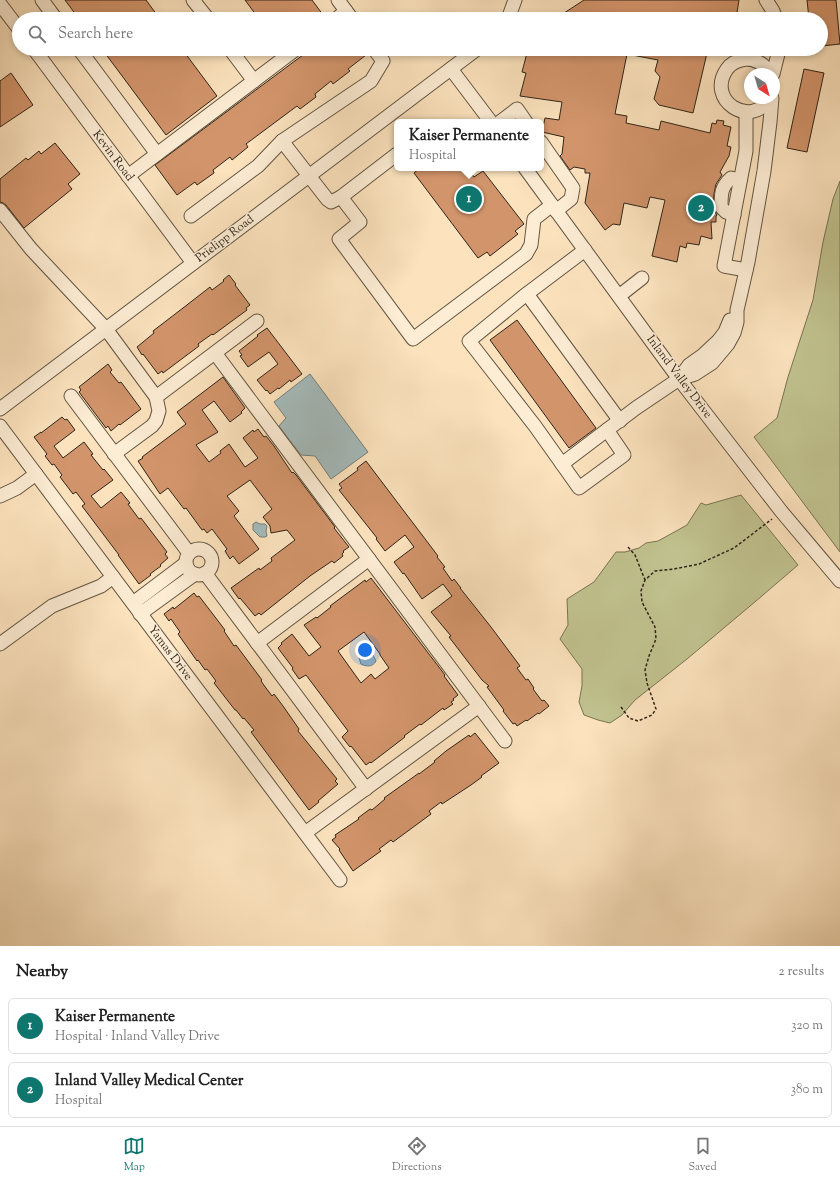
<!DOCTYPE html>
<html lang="en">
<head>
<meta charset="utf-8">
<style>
	body { margin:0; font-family:"Sorts Mill Goudy",serif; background:#f6f6f6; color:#222 }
	.compass { position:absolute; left:744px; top:68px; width:36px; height:36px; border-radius:50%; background:#fff; box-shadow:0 2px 6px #0003; rotate:143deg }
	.you { position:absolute; left:365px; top:650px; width:14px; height:14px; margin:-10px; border:3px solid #fff; border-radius:50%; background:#1a73e8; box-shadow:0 0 0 6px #1a73e833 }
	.badge { display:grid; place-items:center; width:26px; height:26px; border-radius:50%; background:#0f766e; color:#fff; font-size:13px; font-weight:700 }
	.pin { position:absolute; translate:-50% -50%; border:2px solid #fff; box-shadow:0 1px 4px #0006 }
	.popup { position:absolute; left:394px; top:119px; width:150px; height:52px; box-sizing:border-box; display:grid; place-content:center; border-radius:6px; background:#fff; filter:drop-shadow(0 1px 3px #0005); font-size:13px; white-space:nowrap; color:#767676 }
	.popup b { font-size:15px; color:#222 }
	.popup::after { content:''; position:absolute; left:50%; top:100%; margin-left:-8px; border:8px solid transparent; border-top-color:#fff }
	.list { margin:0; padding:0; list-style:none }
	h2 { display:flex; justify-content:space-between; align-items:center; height:52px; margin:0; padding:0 16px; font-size:17px }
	h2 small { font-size:13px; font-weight:400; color:#767676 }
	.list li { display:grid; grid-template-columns:26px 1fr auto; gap:12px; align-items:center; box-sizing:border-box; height:56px; margin:0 8px 8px; padding:0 8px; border:1px solid #e0e0e0; border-radius:6px }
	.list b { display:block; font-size:15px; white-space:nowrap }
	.list p { margin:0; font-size:13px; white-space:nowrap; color:#767676 }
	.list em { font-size:13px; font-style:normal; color:#767676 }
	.icon { flex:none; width:22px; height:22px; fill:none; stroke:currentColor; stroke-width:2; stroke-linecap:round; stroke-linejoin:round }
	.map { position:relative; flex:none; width:840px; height:946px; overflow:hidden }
	.search { position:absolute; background:#fff; box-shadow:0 2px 6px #0003; left:12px; right:12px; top:12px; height:44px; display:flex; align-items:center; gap:10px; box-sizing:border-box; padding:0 14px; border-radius:22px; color:#767676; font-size:15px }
	.sheet { height:180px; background:#fff }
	nav { display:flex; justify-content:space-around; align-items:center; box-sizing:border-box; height:56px; border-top:1px solid #e0e0e0; background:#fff; font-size:11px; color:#767676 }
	nav a { display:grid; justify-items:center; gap:2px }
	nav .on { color:#0f766e }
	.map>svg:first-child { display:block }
	.green { fill:#c1c390; stroke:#787454 }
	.water { fill:#a4bbbc; stroke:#757f7a }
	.building { fill:#d2946b; stroke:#2f2417; fill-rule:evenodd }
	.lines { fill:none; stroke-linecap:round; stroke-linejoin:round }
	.minor-casing { stroke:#625441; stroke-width:15 }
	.path { stroke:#2f2417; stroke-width:1.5; stroke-dasharray:3 2; stroke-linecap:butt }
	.minor { stroke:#fdedd5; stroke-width:13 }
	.labels { text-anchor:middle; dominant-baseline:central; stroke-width:3; stroke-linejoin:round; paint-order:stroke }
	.street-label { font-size:12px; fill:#2f2417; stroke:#fdedd5 }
</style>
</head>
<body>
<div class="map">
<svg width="840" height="946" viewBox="0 0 840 946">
	<rect width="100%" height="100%" fill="#fce3be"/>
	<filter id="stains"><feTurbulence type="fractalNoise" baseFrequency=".005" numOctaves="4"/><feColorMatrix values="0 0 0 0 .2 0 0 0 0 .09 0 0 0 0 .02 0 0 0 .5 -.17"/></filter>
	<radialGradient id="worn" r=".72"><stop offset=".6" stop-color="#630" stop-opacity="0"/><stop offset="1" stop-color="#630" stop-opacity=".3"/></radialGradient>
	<g class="green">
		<polygon points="840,181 840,552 754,437 777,418 788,377 813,300 823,242 833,199"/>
		<polygon points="741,495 798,565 756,601 687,659 635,700 622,715 610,723 598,720 584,715 579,702 582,686 582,669 560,639 568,625 567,599 594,582 616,552 625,552 639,548 646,543 658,541 687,525 701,503 706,505"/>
	</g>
	<g class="water">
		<polygon points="310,374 368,452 331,479 315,456 301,455 279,426 286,418 274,402"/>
		<polygon points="256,522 260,524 265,524 267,526 266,531 267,536 265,537 260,537 253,530 253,524"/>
		<path d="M368,653L373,655L376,661C373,667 367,667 361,664L359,658L361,654Z"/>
	</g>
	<g class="building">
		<polygon points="65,0 146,0 160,19 79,19"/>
		<polygon points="245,0 312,0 326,19 259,19"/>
		<polygon points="584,0 739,0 736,19 555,19"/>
		<polygon points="807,0 836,0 840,44 822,46 821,19 809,19"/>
		<polygon points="102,49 182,49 217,96 166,135"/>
		<polygon points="311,49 362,49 366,55 348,69 350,71 333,84 331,81 315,94 316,97 300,109 297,106 246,144 248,147 232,160 230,157 213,170 214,173 197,185 195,182 177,195 155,165"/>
		<polygon points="528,49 690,49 707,53 693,113 659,105 654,99 660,77 655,71 658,60 627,54 615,114 627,116 626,123 659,130 661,121 710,133 712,123 716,124 717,120 724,121 723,125 731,127 727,146 731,147 729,156 720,172 722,175 716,184 714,193 713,207 714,210 717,215 716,216 716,222 711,222 712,239 701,236 699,245 687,243 686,248 680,246 677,262 652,256 665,200 650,197 647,208 624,203 620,225 613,224 605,230 585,203 590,173 585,173 585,169 574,167 570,170 560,156 562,154 564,137 542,132 545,118 559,120 562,102 520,96 526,73 522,72"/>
		<polygon points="804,69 824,73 807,152 787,148"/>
		<polygon points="11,73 33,105 0,127 0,81"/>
		<polygon points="55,143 80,174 68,184 72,189 24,228 6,205 3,203 0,202 0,179 26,158 28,160 39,151 41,154"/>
		<polygon points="420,168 467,168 474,177 483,171 524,224 515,231 518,234 490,256 487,252 478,258 414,173"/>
		<polygon points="229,275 236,284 235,285 250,305 246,308 247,310 213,335 212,334 198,344 199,346 163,373 162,371 158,374 143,354 142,355 137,347 154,333 153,331 183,308 210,287 212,290 224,281 223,280"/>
		<polygon points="517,320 596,428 569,448 490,340"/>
		<polygon points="267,328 302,374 291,382 290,380 279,389 278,388 270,394 267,390 266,391 257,380 278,364 269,352 248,367 240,356 242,355 239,351 258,336 257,335"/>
		<polygon points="108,364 112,370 110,372 119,383 121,382 141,409 120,425 119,424 111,431 108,426 106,428 79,392 81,390 79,387"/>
		<polygon points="223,377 245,408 241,412 242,413 230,422 214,401 202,410 218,432 196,445 209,462 221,453 220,451 229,444 245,467 258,458 243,438 253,430 254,432 258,429 264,437 266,436 274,446 292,473 293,472 296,475 335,527 334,528 349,547 343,551 344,552 342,554 343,556 334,563 332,561 310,576 261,615 259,613 255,616 240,598 239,599 231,588 259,568 260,570 272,561 271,558 295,540 287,530 271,533 270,526 263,517 272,509 250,480 227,496 239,511 234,516 259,549 239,564 233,556 230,559 225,551 227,549 212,529 207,533 204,529 202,530 186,508 184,509 168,488 160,494 138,461 143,458 142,457 186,424 177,412"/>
		<polygon points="62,417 65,420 67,419 75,430 54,446 63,458 84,442 93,454 91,455 103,470 104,469 113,480 91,496 101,508 121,492 130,503 128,504 139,519 141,518 167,552 165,554 168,558 160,565 161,566 150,574 151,575 139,584 118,555 119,555 82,506 85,504 76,492 73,494 60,477 62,475 54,464 52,465 45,456 47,454 34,437 41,432 41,433"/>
		<polygon points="366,461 438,556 437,557 445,567 443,568 452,581 454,579 461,588 460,588 491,627 520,666 517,668 526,680 528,679 534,688 533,689 542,701 544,700 549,706 539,714 538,713 527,721 526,720 517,726 515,723 513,724 503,711 504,710 487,687 489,686 482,680 449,637 451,636 431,612 452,596 443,584 422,599 404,573 403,574 394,562 414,547 405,535 385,551 376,539 377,538 339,490 342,488 339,484 358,470 357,468"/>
		<path d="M371,578L445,675L444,676L458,695L453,699L454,700L451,702L453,704L444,710L443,708L421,725L420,724L404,736L405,737L371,763L370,762L366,765L351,746L350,747L342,737L348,731L306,675L299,679L292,669L293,668L278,648L282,644L281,643L292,634L309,656L321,647L304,625L316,617L317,618L331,607L330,606L365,580L366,582ZM364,632L380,654V655L389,668L375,679L371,674L361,683L338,651Z"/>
		<polygon points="194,593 197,597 199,596 225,630 224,631 234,646 236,645 262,680 261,681 266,688 272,696 274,694 283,706 299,729 298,731 337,779 335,781 338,784 318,801 319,802 309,810 251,732 254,730 244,718 243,719 236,710 235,710 214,683 216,681 207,669 205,670 198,660 197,661 178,634 180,632 171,619 169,621 164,614 173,607 174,609"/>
		<polygon points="475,733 499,763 481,776 482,777 471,785 442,804 441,802 429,811 431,814 393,842 391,840 379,849 381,851 353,871 339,850 340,849 332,840 336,837 335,835 359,819 358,818 370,809 372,810 385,799 384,798 419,773 419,774 435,762 434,761 446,751 469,735 470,737"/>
	</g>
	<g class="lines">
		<g class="minor-casing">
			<g id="minor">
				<polyline points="42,0 56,19"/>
				<polyline points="193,0 208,19"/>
				<polyline points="338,0 352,19"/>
				<polyline points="766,0 773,11 776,19"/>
				<polyline points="0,4 19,29"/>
				<polyline points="336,19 346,11"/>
				<polyline points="508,19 515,0"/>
				<polyline points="34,49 193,263"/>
				<polyline points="79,49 157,154"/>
				<polyline points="230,49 254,81"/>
				<polyline points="451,69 491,122"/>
				<polyline points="773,74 778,54 778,49"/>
				<path d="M770,98C751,130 705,100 727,69C731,63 739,60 746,59C757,59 765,65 771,74"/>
				<polyline points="500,122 517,109 526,122"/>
				<polyline points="282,141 327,199 331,202 341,197 360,222 339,239 413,339 526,254 531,245 534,219 552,205"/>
				<polyline points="541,142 573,188 571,199 556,211"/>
				<polyline points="525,168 679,379 781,511 840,581"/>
				<polyline points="128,176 296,49"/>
				<polyline points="341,197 397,154"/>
				<polyline points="0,210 31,249 106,329 156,397 159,411 156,421 152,426 114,454"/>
				<path d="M734,215L726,212L721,207C721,194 721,187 731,178L740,180"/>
				<polyline points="191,216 258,166 282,141 371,81 383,61 374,49"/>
				<polyline points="585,250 524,296 469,341 535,426 562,464 636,408 679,379 695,374 712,363 728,344 734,333 737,322 737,310 748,262 764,171 770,122 772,98"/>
				<polyline points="746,270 724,266 746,151 746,112"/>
				<polyline points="527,294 620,421"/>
				<polyline points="619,296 642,278"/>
				<polyline points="215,353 505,741"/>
				<polyline points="679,379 689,365 703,355 718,341 725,332 730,320"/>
				<polyline points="71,396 189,553"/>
				<polyline points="156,397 257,321"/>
				<polyline points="0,409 477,49"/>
				<polyline points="0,426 340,880"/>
				<polyline points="562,464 579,488 624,455 607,430"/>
				<polyline points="0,496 17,488 36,474"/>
				<circle cx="199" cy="562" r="13"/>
				<polyline points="205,573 366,789"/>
				<polyline points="133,603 186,563"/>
				<polyline points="140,614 195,574"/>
				<polyline points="257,643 369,559"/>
				<polyline points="0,644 52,606 101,586 113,577"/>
				<polyline points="305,833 479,706"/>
			</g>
		</g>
		<g class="path">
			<polyline points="628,547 635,555 645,580"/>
			<polyline points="621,707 629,718 638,721 652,715 656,709 647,683 645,670 649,656 656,639 655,627 642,602 641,591 645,580 655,571 674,569 699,564 734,548 772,519"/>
		</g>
		<use href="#minor" class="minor"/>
	</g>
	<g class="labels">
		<g class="street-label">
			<text transform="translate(113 156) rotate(53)">Kevin Road</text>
			<text transform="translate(225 239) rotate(-37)">Prielipp Road</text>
			<text transform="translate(679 377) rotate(53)">Inland Valley Drive</text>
			<text transform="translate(170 653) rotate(53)">Yamas Drive</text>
		</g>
	</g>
	<rect width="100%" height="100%" filter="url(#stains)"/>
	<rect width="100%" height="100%" fill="url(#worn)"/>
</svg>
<svg class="compass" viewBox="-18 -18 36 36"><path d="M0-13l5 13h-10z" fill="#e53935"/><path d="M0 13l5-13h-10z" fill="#767676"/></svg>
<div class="you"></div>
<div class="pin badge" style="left:469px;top:199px">1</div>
<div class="popup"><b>Kaiser Permanente</b>Hospital</div>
<div class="pin badge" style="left:701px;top:208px">2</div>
<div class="search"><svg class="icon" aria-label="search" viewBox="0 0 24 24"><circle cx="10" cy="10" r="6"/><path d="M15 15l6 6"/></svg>Search here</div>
</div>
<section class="sheet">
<h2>Nearby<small>2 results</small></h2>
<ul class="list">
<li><span class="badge">1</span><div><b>Kaiser Permanente</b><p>Hospital · Inland Valley Drive</p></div><em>320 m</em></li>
<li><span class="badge">2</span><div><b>Inland Valley Medical Center</b><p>Hospital</p></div><em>380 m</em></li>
</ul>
</section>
<nav>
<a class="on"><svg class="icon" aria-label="map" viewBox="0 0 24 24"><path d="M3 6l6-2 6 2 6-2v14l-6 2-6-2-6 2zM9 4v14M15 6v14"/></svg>Map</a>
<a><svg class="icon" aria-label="directions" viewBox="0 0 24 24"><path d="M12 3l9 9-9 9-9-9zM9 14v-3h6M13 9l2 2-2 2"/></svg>Directions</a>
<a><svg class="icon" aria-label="saved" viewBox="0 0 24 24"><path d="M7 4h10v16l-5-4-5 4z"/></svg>Saved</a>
</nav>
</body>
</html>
